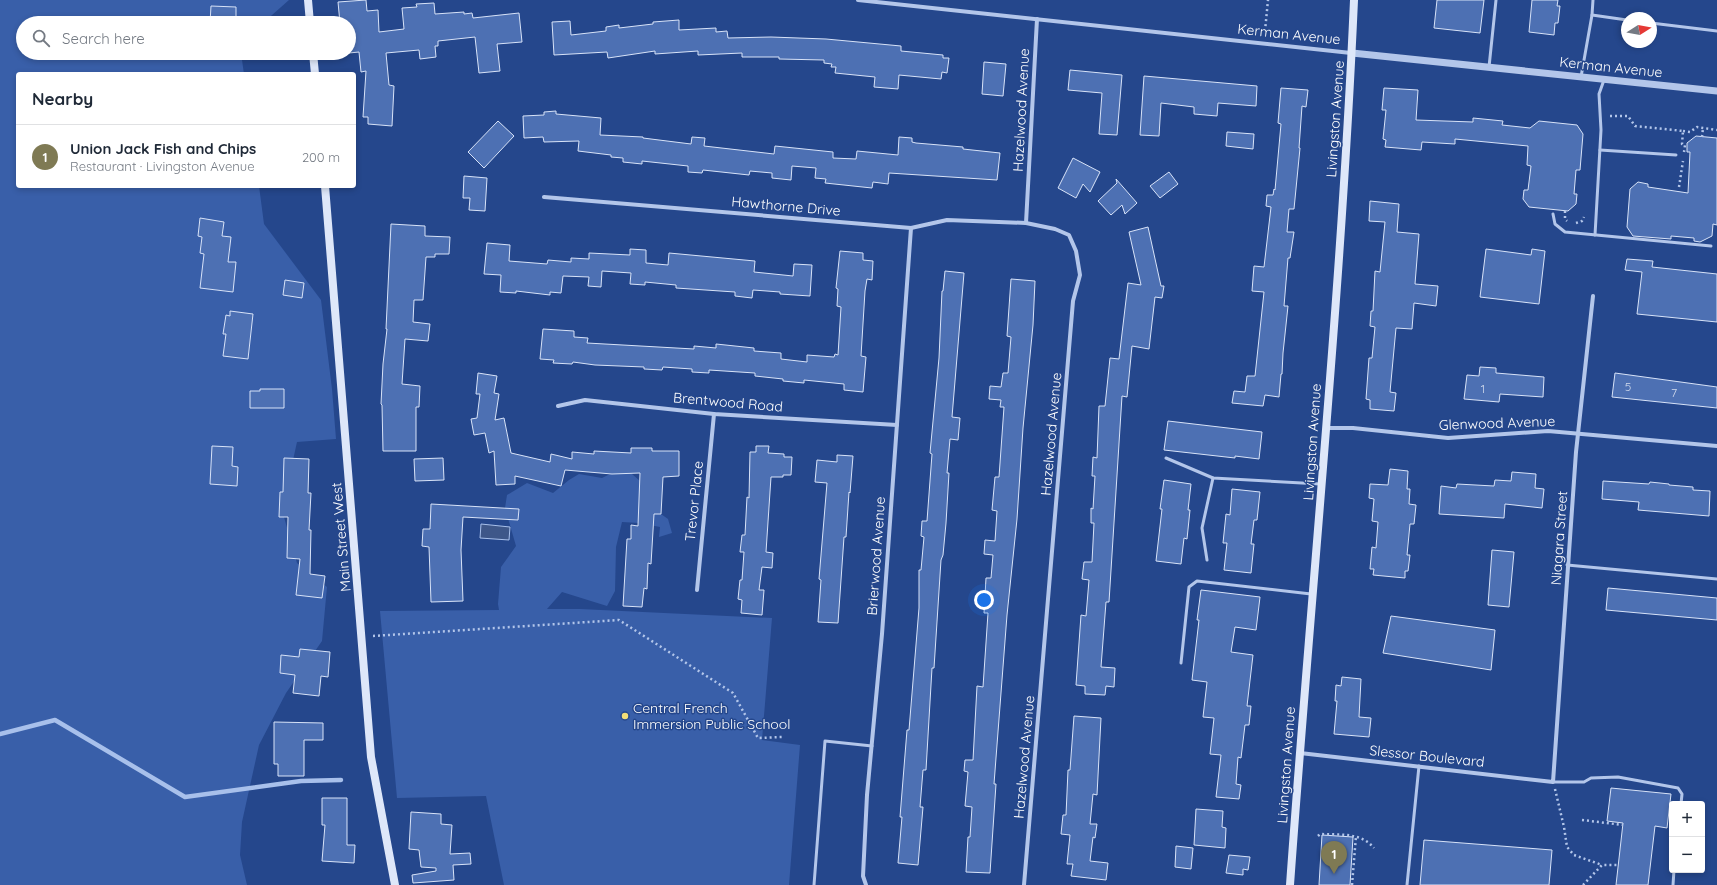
<!DOCTYPE html>
<html lang="en">
<head>
<meta charset="utf-8">
<style>
	body { margin:0; font-family:Quicksand,sans-serif; background:#f6f6f7; color:#1f2937 }
	.controls { position:absolute; right:12px; bottom:12px; display:grid; overflow:hidden; border-radius:4px; box-shadow:0 2px 6px #0003 }
	.controls button { width:36px; height:36px; display:grid; place-items:center; padding:0; border:0; border-bottom:1px solid #e0e1e3; background:#fff; color:#1f2937; font:20px sans-serif }
	.compass { position:absolute; left:1621px; top:12px; width:36px; height:36px; border-radius:50%; background:#fff; box-shadow:0 2px 6px #0003; rotate:79deg }
	.you { position:absolute; left:984px; top:600px; width:14px; height:14px; margin:-10px; border:3px solid #fff; border-radius:50%; background:#1a73e8; box-shadow:0 0 0 6px #1a73e833 }
	.badge { display:grid; place-items:center; width:26px; height:26px; border-radius:50%; background:#7f7a54; color:#fff; font-size:13px; font-weight:700 }
	.pin { position:absolute; translate:-50% -33px; filter:drop-shadow(0 1px 2px #0008) }
	.pin::after { content:''; position:absolute; top:21px; width:14px; height:12px; background:inherit; clip-path:polygon(0 0,100% 0,50% 100%) }
	.list { margin:0; padding:0; list-style:none }
	h2 { display:flex; justify-content:space-between; align-items:center; height:52px; margin:0; padding:0 16px; font-size:17px }
	h2 small { font-size:13px; font-weight:400; color:#747a83 }
	.list li { display:grid; grid-template-columns:26px 1fr auto; gap:12px; align-items:center; box-sizing:border-box; height:64px; padding:0 16px; border-top:1px solid #e0e1e3 }
	.list b { display:block; font-size:15px; white-space:nowrap }
	.list p { margin:0; font-size:13px; white-space:nowrap; color:#747a83 }
	.list em { font-size:13px; font-style:normal; color:#747a83 }
	.icon { flex:none; width:22px; height:22px; fill:none; stroke:currentColor; stroke-width:2; stroke-linecap:round; stroke-linejoin:round }
	.map { position:relative; flex:none; width:1717px; height:885px; overflow:hidden }
	.search { position:absolute; background:#fff; box-shadow:0 2px 6px #0003; left:16px; top:16px; width:340px; height:44px; display:flex; align-items:center; gap:10px; box-sizing:border-box; padding:0 14px; border-radius:22px; color:#747a83; font-size:15px }
	.panel { position:absolute; background:#fff; box-shadow:0 2px 6px #0003; left:16px; top:72px; width:340px; height:116px; border-radius:4px }
	.map>svg:first-child { display:block }
	.green { fill:#395fa9 }
	.water { fill:#3e5789; stroke:#a8c0eb }
	.lines { fill:none; stroke-linecap:round; stroke-linejoin:round }
	.stream { stroke:#a8c0eb; stroke-width:4.5 }
	.building { fill:#4d70b3; stroke:#d8e3f8 }
	.path { stroke:#b3c6ea; stroke-width:2.5; stroke-dasharray:2 3; stroke-linecap:butt }
	.service { stroke:#b3c6ea; stroke-width:3 }
	.minor { stroke:#b3c6ea; stroke-width:4 }
	.tertiary { stroke:#b3c6ea; stroke-width:7 }
	.secondary { stroke:#dee7f9; stroke-width:8 }
	.poi-dot { fill:#f4de77; stroke:#25478c; stroke-width:1.5 }
	.labels { text-anchor:middle; dominant-baseline:central; stroke-width:3; stroke-linejoin:round; paint-order:stroke }
	.number-label { font-size:12px; fill:#d2dbec }
	.street-label { font-size:14px; fill:#fff; stroke:#25478c }
	.poi-label { font-size:14px; fill:#fff; stroke:#25478c; text-anchor:start }
</style>
</head>
<body>
<div class="map">
<svg width="1717" height="885" viewBox="0 0 1717 885">
	<rect width="100%" height="100%" fill="#25478c"/>
	<g class="green">
		<polygon points="0,0 289,0 263,23 23,23 23,53 241,53 244,74 18,74 18,186 259,186 264,224 321,300 332,389 336,439 297,442 282,510 297,563 327,587 322,641 286,693 259,745 242,822 240,855 247,885 0,885"/>
		<polygon points="624,467 640,481 639,513 661,514 668,519 672,533 659,537 660,527 639,523 622,522 616,547 615,591 607,606 562,592 547,609 580,609 772,618 762,740 800,745 789,885 504,885 486,796 397,798 380,611 499,610 498,604 501,567 516,546 505,508 507,495 527,483 553,493 569,480 579,474 602,478"/>
	</g>
	<polygon class="water" points="481,524 510,527 509,540 480,538"/>
	<g class="lines">
		<polyline class="stream" points="0,734 55,720 185,797 301,781 341,780"/>
	</g>
	<g class="building">
		<polygon points="366,0 367,11 378,10 379,32 404,29 402,8 417,7 416,4 434,3 435,14 464,12 464,14 472,13 473,18 519,13 522,42 497,44 500,71 479,73 475,37 438,41 438,46 435,46 436,57 420,59 419,50 386,53 389,85 394,86 392,126 368,124 368,117 363,117 366,71 361,72 359,52 349,53 349,23 340,23 338,2"/>
		<polygon points="1437,0 1484,0 1480,33 1434,28"/>
		<polygon points="1532,0 1558,0 1557,6 1560,6 1558,23 1555,23 1554,35 1529,32"/>
		<polygon points="211,6 236,7 236,23 210,23"/>
		<polygon points="679,20 679,30 716,28 716,32 727,31 728,38 771,37 826,39 901,46 901,51 943,55 943,58 949,58 947,73 942,72 941,79 899,75 898,89 874,87 875,77 835,73 836,67 831,67 832,64 824,63 824,60 779,59 779,57 742,57 742,53 698,55 698,51 655,54 655,51 608,58 607,52 554,55 552,22 570,21 571,35 606,31 606,27 619,25 619,28 653,24 653,22"/>
		<polygon points="984,62 1006,64 1003,96 982,94"/>
		<polygon points="1070,70 1122,75 1117,135 1099,134 1102,93 1068,90"/>
		<polygon points="1144,76 1257,86 1256,106 1218,103 1217,116 1194,114 1194,107 1161,103 1159,136 1140,135"/>
		<polygon points="1281,88 1308,90 1306,107 1302,106 1299,148 1300,148 1294,209 1289,209 1287,232 1294,232 1290,258 1288,258 1284,306 1288,306 1283,353 1282,374 1281,374 1279,397 1265,395 1263,406 1232,403 1234,391 1245,392 1247,376 1255,376 1264,292 1252,291 1254,266 1264,267 1271,207 1266,206 1267,195 1273,195 1274,189 1275,190 1281,124 1278,123"/>
		<polygon points="1384,88 1418,90 1416,120 1473,122 1473,118 1503,121 1502,125 1530,128 1539,121 1577,125 1583,134 1580,170 1576,170 1574,194 1577,194 1576,204 1568,211 1529,207 1523,199 1524,190 1528,190 1531,166 1527,165 1528,146 1455,139 1455,144 1422,142 1421,150 1385,147 1386,140 1383,139 1386,110 1382,110"/>
		<polygon points="556,111 556,114 601,118 600,135 643,137 643,138 691,144 692,137 705,138 704,146 774,154 775,146 833,152 833,158 856,159 857,151 898,155 899,137 912,138 912,142 916,143 963,147 963,149 1000,153 997,180 889,173 888,184 873,182 872,188 825,183 826,179 815,178 816,168 792,166 791,180 772,178 772,173 750,171 749,175 703,170 702,173 688,172 688,166 642,161 642,164 623,162 623,158 611,157 611,155 578,151 579,141 544,142 543,137 524,138 523,116 544,115 544,112"/>
		<polygon points="498,121 514,136 484,168 468,152"/>
		<polygon points="1227,132 1254,134 1253,149 1226,146"/>
		<polygon points="1696,136 1717,138 1717,225 1713,224 1712,236 1700,242 1694,241 1694,238 1671,236 1671,239 1633,236 1627,227 1630,189 1638,182 1648,184 1648,187 1688,193 1690,152 1687,152 1687,143"/>
		<polygon points="1073,158 1100,172 1090,192 1083,184 1076,198 1058,188"/>
		<polygon points="1169,172 1178,184 1160,198 1150,186"/>
		<polygon points="464,176 487,178 485,211 469,210 470,198 463,198"/>
		<polygon points="1116,179 1137,203 1125,214 1122,205 1111,215 1098,201 1117,183"/>
		<polygon points="1370,201 1399,204 1397,232 1419,234 1415,284 1438,286 1436,306 1414,303 1412,329 1396,328 1390,392 1396,393 1394,411 1370,409 1370,400 1366,399 1369,358 1372,358 1375,327 1370,326 1371,311 1373,311 1375,271 1380,272 1385,222 1369,221"/>
		<polygon points="200,218 224,222 222,236 231,237 228,262 236,262 233,292 200,288 204,254 200,253 202,237 198,236"/>
		<polygon points="391,224 425,226 425,236 450,237 449,254 435,254 435,257 426,257 423,300 414,300 413,322 430,324 428,341 405,339 402,384 420,386 419,407 416,407 416,451 383,451 382,405 381,404 383,364 387,329 386,329"/>
		<polygon points="1148,227 1161,286 1164,286 1162,298 1155,297 1149,349 1132,346 1127,397 1122,396 1109,602 1106,602 1101,667 1115,668 1114,687 1106,686 1105,695 1085,694 1085,686 1076,685 1081,615 1086,616 1089,580 1082,579 1084,562 1092,562 1094,523 1091,523 1091,508 1093,509 1095,476 1092,476 1093,457 1097,458 1099,406 1105,406 1110,358 1119,359 1128,283 1141,285 1129,232"/>
		<polygon points="487,243 510,245 509,261 547,264 548,260 571,262 571,258 589,259 589,253 630,255 630,249 646,250 646,263 668,265 669,253 755,261 754,272 793,276 794,264 812,265 810,296 780,294 780,292 753,290 752,298 735,296 735,292 676,288 676,285 645,282 645,285 630,284 631,273 602,271 601,287 588,286 589,277 563,276 561,293 550,292 550,295 516,291 516,293 500,292 501,275 484,274"/>
		<polygon points="1486,249 1531,255 1532,249 1545,251 1539,304 1480,297"/>
		<polygon points="840,251 863,253 863,260 873,261 872,280 867,279 865,291 861,356 866,357 863,392 844,390 844,384 804,380 804,383 783,381 783,379 755,376 755,373 709,370 709,373 692,372 692,369 663,367 662,370 644,369 644,367 595,365 573,362 572,364 553,363 554,360 540,359 543,329 574,331 574,337 588,338 587,343 694,349 694,346 716,348 716,344 754,348 754,351 781,353 781,359 807,362 807,355 834,357 835,354 838,355 841,307 837,306 838,289 836,288"/>
		<polygon points="1627,259 1653,261 1652,267 1717,274 1717,322 1637,314 1642,272 1625,270"/>
		<polygon points="945,271 964,273 952,417 960,418 958,440 950,439 947,473 949,473 946,523 943,555 941,560 934,668 932,668 926,770 923,770 920,807 923,807 918,865 898,863 902,817 900,817 907,730 909,730 919,608 919,570 921,570 924,537 921,536 922,521 927,521 932,454 930,453 939,358 942,291 943,291"/>
		<polygon points="1011,279 1035,281 1033,325 1023,428 1017,519 1007,615 994,784 996,784 990,873 966,872 968,837 970,837 972,807 965,806 968,772 964,771 965,760 973,760 977,686 983,687 988,613 984,613 986,578 991,578 993,555 984,554 985,540 995,541 997,511 992,510 995,477 999,477 1004,407 1000,407 1001,400 989,399 990,386 1001,387 1003,373 1008,373 1011,337 1007,336"/>
		<polygon points="285,280 304,283 302,298 283,295"/>
		<polygon points="230,311 253,314 248,359 223,356 226,334 223,334 226,315 230,316"/>
		<polygon points="1480,367 1496,368 1496,373 1544,377 1543,397 1500,394 1499,402 1464,399 1467,375 1479,376"/>
		<polygon points="478,373 497,376 494,393 499,394 495,420 504,418 511,453 550,462 551,454 572,459 572,452 594,454 594,451 631,453 631,448 652,448 652,451 679,451 679,476 663,477 661,514 654,514 651,564 648,563 647,589 644,588 642,607 623,606 627,539 631,539 631,525 638,526 640,473 612,474 565,470 561,486 515,476 515,484 496,485 494,451 489,453 485,433 474,435 471,419 477,418 480,394 476,394"/>
		<polygon points="1615,373 1717,387 1717,408 1612,397"/>
		<polygon points="260,389 284,389 284,408 250,408 250,391 260,391"/>
		<polygon points="1168,421 1262,432 1259,459 1235,456 1235,458 1164,450"/>
		<polygon points="212,446 233,447 232,466 238,467 237,486 210,484"/>
		<polygon points="756,446 769,446 768,453 784,454 784,457 792,457 791,475 783,475 783,477 771,477 766,552 773,553 772,568 762,567 759,590 764,590 762,615 741,613 742,600 738,599 740,580 742,580 744,552 740,552 742,535 745,535 747,497 749,498 750,452 756,452"/>
		<polygon points="837,455 853,456 850,493 849,492 846,537 844,537 838,623 818,622 821,580 819,579 827,483 815,482 817,460 837,462"/>
		<polygon points="284,458 309,459 308,493 311,493 309,530 311,530 310,574 325,576 322,598 296,595 300,559 287,558 288,517 279,517 280,492 283,492"/>
		<polygon points="443,458 444,480 415,481 414,459"/>
		<polygon points="1390,469 1408,471 1407,489 1410,489 1409,504 1416,505 1414,524 1410,524 1407,555 1410,555 1408,571 1405,571 1405,578 1373,575 1374,569 1370,569 1372,547 1376,548 1378,522 1372,521 1374,499 1369,498 1370,484 1388,485"/>
		<polygon points="1512,472 1536,474 1535,488 1544,489 1542,508 1505,504 1504,518 1439,514 1441,486 1456,488 1457,484 1494,486 1495,480 1511,481"/>
		<polygon points="1164,480 1191,484 1188,510 1190,510 1187,539 1184,538 1181,564 1156,561 1162,509 1160,509"/>
		<polygon points="1603,481 1649,484 1650,482 1669,484 1669,485 1693,487 1693,490 1710,491 1709,516 1638,510 1639,502 1602,499"/>
		<polygon points="1232,489 1260,492 1257,520 1254,520 1251,544 1254,544 1251,573 1224,570 1227,543 1223,543 1226,514 1230,515"/>
		<polygon points="431,504 519,509 518,520 463,517 461,550 463,601 431,602 429,547 422,546 423,529 430,529"/>
		<polygon points="1492,550 1514,552 1509,607 1488,605"/>
		<polygon points="1608,588 1717,598 1717,620 1606,610"/>
		<polygon points="1201,590 1260,597 1256,630 1235,627 1231,652 1253,655 1247,706 1251,706 1249,725 1245,725 1241,758 1238,757 1236,784 1241,785 1239,799 1216,797 1221,755 1210,754 1214,718 1203,717 1207,682 1192,680 1199,620 1197,620"/>
		<polygon points="1391,616 1495,630 1491,670 1383,653"/>
		<polygon points="300,649 330,652 328,677 321,676 319,696 293,693 295,675 280,673 281,655 299,657"/>
		<polygon points="1342,677 1361,679 1359,717 1371,718 1369,737 1334,734 1337,701 1335,701 1336,685 1341,686"/>
		<polygon points="1074,716 1101,718 1097,795 1093,794 1090,824 1097,824 1095,838 1093,837 1090,861 1108,863 1106,880 1071,876 1073,864 1067,864 1070,835 1061,834 1063,815 1066,815 1068,770 1070,770"/>
		<polygon points="274,722 323,723 323,740 304,740 304,776 278,776 278,764 274,764"/>
		<polygon points="1611,788 1671,794 1667,828 1655,826 1648,885 1616,885 1623,823 1607,821"/>
		<polygon points="322,798 347,798 347,845 355,845 354,863 322,861 325,825 322,825"/>
		<polygon points="1196,809 1223,811 1222,827 1226,828 1225,848 1194,845"/>
		<polygon points="411,812 441,814 441,824 452,825 450,854 470,853 471,864 453,865 454,880 413,883 412,875 436,871 436,868 421,867 419,850 409,849"/>
		<polygon points="1322,835 1353,837 1350,885 1319,885"/>
		<polygon points="1424,840 1552,850 1549,885 1420,885"/>
		<polygon points="1176,846 1193,848 1191,869 1175,867"/>
		<polygon points="1229,855 1250,857 1248,870 1243,869 1243,875 1226,873"/>
	</g>
	<g class="lines">
		<g class="path">
			<polyline points="1265,31 1268,0"/>
			<polyline points="1610,116 1628,116 1635,126 1683,131 1682,144 1685,145 1684,152"/>
			<polyline points="1683,131 1690,132 1697,127 1717,130"/>
			<polyline points="1702,137 1703,128"/>
			<polyline points="1679,187 1683,161"/>
			<polyline points="1565,211 1565,219 1567,221"/>
			<polyline points="1576,223 1582,221 1584,217"/>
			<polyline points="373,636 619,620 733,693 758,738 782,737"/>
			<polyline points="1555,789 1564,827 1567,847 1574,855 1602,865"/>
			<polyline points="1582,820 1623,825"/>
			<path d="M1318,836L1320,834C1339,835 1361,832 1374,848"/>
			<polyline points="1352,885 1356,836"/>
			<polyline points="1583,885 1602,865 1618,865"/>
		</g>
		<g class="service">
			<polyline points="1592,15 1627,20"/>
			<polyline points="1651,23 1717,31"/>
			<polyline points="1489,67 1496,0"/>
			<polyline points="1581,77 1592,15 1593,0"/>
			<polyline points="1600,150 1676,155"/>
			<polyline points="1553,214 1555,224 1565,232 1711,246"/>
			<polyline points="1595,235 1601,130 1599,94 1604,80"/>
			<polyline points="1166,458 1213,478 1320,484"/>
			<polyline points="1207,560 1202,528 1213,478"/>
			<polyline points="1567,565 1717,579"/>
			<polyline points="1181,663 1189,587 1197,581 1311,594"/>
			<polyline points="1553,782 1584,782 1591,778 1618,777 1678,788 1682,794 1681,804"/>
			<polyline points="814,885 825,741 872,746"/>
			<polyline points="1407,885 1419,766"/>
			<polyline points="1673,885 1674,870"/>
		</g>
		<g class="minor">
			<polyline points="858,0 1351,53"/>
			<polyline points="544,197 911,228 947,220 1026,223 1055,229 1069,235 1076,251 1080,275 1073,301 1024,885"/>
			<polyline points="1026,223 1037,19"/>
			<polyline points="558,406 585,400 714,414 897,425"/>
			<polyline points="1326,428 1353,428 1448,438 1548,431 1717,446"/>
			<polyline points="697,590 714,414"/>
			<polyline points="1300,753 1553,782 1576,452 1593,296"/>
			<polyline points="866,885 863,876 867,795 882,634 911,228"/>
		</g>
		<polyline class="tertiary" points="1352,53 1717,91"/>
		<g class="secondary">
			<polyline points="308,0 310,23"/>
			<polyline points="313,53 315,74"/>
			<polyline points="325,186 371,757 395,885"/>
			<path d="M1290,885C1311,590 1341,296 1354,0"/>
		</g>
	</g>
	<circle class="poi-dot" cx="625" cy="716" r="4"/>
	<g class="labels">
		<g class="number-label">
			<text x="1628" y="386">5</text>
			<text x="1483" y="388">1</text>
			<text x="1674" y="392">7</text>
		</g>
		<g class="street-label">
			<text transform="translate(1289 34) rotate(6)">Kerman Avenue</text>
			<text transform="translate(1611 67) rotate(6)">Kerman Avenue</text>
			<text transform="translate(1021 110) rotate(-87)">Hazelwood Avenue</text>
			<text transform="translate(1335 119) rotate(-86)">Livingston Avenue</text>
			<text transform="translate(786 206) rotate(5)">Hawthorne Drive</text>
			<text transform="translate(728 402) rotate(5)">Brentwood Road</text>
			<text transform="translate(1497 423) rotate(-2)">Glenwood Avenue</text>
			<text transform="translate(1051 434) rotate(-85)">Hazelwood Avenue</text>
			<text transform="translate(1312 442) rotate(-86)">Livingston Avenue</text>
			<text transform="translate(694 501) rotate(-84)">Trevor Place</text>
			<text transform="translate(341 537) rotate(-95)">Main Street West</text>
			<text transform="translate(1559 538) rotate(-86)">Niagara Street</text>
			<text transform="translate(876 556) rotate(-86)">Brierwood Avenue</text>
			<text transform="translate(1427 756) rotate(6)">Slessor Boulevard</text>
			<text transform="translate(1024 757) rotate(-85)">Hazelwood Avenue</text>
			<text transform="translate(1286 765) rotate(-86)">Livingston Avenue</text>
		</g>
		<g class="poi-label">
			<text x="633" y="708">Central French<tspan x="633" dy="16">Immersion Public School</tspan></text>
		</g>
	</g>
</svg>
<div class="controls">
<button>+</button>
<button>−</button>
</div>
<svg class="compass" viewBox="-18 -18 36 36"><path d="M0-13l5 13h-10z" fill="#e53935"/><path d="M0 13l5-13h-10z" fill="#747a83"/></svg>
<div class="you"></div>
<div class="pin badge" style="left:1334px;top:874px">1</div>
<div class="search"><svg class="icon" aria-label="search" viewBox="0 0 24 24"><circle cx="10" cy="10" r="6"/><path d="M15 15l6 6"/></svg>Search here</div>
<section class="panel">
<h2>Nearby<small></small></h2>
<ul class="list">
<li><span class="badge">1</span><div><b>Union Jack Fish and Chips</b><p>Restaurant · Livingston Avenue</p></div><em>200 m</em></li>
</ul>
</section>
</div>
</body>
</html>
